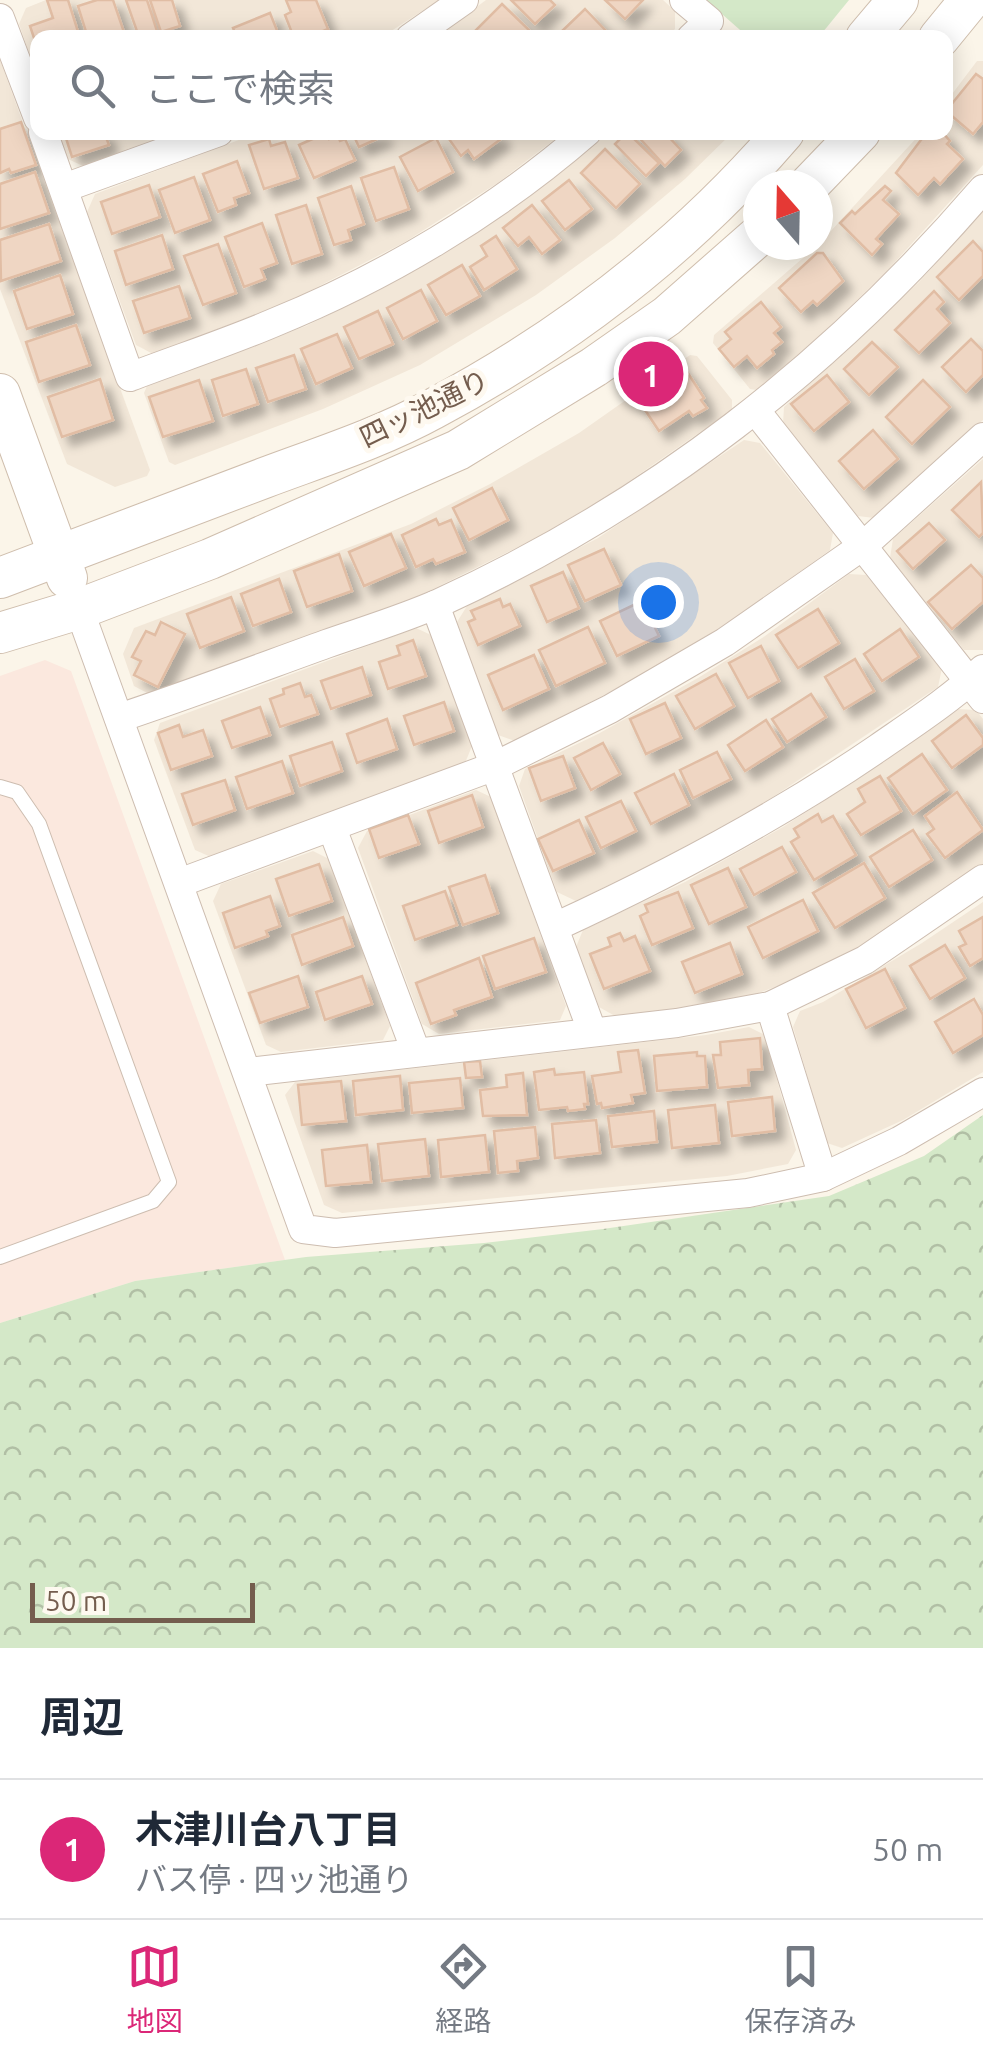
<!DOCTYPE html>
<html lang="ja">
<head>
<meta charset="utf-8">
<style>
	body { margin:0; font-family:Ubuntu,"Noto Sans JP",sans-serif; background:#f6f6f7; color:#1f2937 }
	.compass { position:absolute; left:743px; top:170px; width:90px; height:90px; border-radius:50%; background:#fff; box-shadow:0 5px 25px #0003; rotate:340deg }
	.scale { position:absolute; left:30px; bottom:25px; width:225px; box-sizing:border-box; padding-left:10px; border:5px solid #745d4e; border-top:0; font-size:28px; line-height:35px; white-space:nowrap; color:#745d4e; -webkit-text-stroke:8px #fef9f0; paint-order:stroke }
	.you { position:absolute; left:658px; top:602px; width:35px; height:35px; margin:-25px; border:8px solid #fff; border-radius:50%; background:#1a73e8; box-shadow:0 0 0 15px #1a73e833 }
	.badge { display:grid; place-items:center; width:65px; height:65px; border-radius:50%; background:#db2777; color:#fff; font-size:32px; font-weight:700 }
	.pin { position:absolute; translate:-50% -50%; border:5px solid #fff; box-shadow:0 2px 10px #0006 }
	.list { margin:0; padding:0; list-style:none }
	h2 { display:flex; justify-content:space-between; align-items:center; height:130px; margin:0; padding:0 40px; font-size:42px }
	h2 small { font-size:32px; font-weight:400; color:#747a83 }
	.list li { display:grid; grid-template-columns:65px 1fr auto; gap:30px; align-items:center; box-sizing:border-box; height:140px; padding:0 40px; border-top:2px solid #e0e1e3 }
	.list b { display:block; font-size:38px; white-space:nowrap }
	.list p { margin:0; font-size:32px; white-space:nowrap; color:#747a83 }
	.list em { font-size:32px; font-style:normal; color:#747a83 }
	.icon { flex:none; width:55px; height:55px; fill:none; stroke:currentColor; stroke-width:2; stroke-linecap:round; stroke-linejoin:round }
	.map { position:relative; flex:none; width:983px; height:1648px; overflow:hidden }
	.search { position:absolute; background:#fff; box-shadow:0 5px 25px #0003; left:30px; right:30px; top:30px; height:110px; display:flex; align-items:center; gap:25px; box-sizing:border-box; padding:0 35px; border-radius:20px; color:#747a83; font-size:38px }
	.sheet { height:270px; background:#fff }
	nav { display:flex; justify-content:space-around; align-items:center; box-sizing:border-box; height:140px; border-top:2px solid #e0e1e3; background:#fff; font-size:28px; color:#747a83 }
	nav a { display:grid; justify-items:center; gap:5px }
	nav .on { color:#db2777 }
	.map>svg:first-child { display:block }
	.residential { fill:#f2e7d8 }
	.commercial { fill:#fbe8de }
	.forest { fill:url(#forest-crowns) }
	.green { fill:#d4e8c8 }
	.building { fill:#efd6c3; stroke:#e1bda4; stroke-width:2.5; filter:url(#shadow) }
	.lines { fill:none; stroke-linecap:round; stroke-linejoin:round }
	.lane-casing { stroke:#cdbdb0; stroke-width:16 }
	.street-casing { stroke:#cdbdb0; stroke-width:30 }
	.secondary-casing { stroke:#cfbead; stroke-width:42 }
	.lane { stroke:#fff; stroke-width:14 }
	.street { stroke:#fff; stroke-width:28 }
	.secondary { stroke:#fff; stroke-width:40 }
	.labels { text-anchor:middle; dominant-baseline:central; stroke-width:10; stroke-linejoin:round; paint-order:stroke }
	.street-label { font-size:28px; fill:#745d4e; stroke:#fef9f0 }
</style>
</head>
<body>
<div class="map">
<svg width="983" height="1648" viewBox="0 0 983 1648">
	<defs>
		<pattern id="forest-crowns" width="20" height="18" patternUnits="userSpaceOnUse" patternTransform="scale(2.5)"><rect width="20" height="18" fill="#d4e8c8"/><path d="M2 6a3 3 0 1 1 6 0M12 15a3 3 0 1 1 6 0" fill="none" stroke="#b1bfa5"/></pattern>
		<filter id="shadow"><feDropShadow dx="9" dy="9" stdDeviation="5" flood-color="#0004"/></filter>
	</defs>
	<rect width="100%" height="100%" fill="#fbf5e9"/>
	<g class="residential">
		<polygon points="46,0 439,0 382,37 38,38 37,76 19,24 26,8"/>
		<polygon points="486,0 663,0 675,11 675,29 667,37 435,38"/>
		<polygon points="0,60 150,470 147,476 115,487 67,464 0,289"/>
		<polygon points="977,61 983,61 983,165 886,272 802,353 757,390 750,389 713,343 714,335 818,245 921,133 946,132 946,102"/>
		<polygon points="58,133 176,133 85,167 68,159"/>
		<polygon points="257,133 563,133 499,182 405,242 290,301 153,354 136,345 87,212 95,194"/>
		<polygon points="608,133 732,133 685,179 615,238 536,295 420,365 323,409 175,465 169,462 144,393 147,386 306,326 383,288 493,221 567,168"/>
		<polygon points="983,212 983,420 874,518 858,516 783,424 784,407 919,282"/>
		<polygon points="690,355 697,356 732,400 732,410 605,498 536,538 417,597 151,695 134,686 123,654 134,628 411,524 490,484 579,433"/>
		<polygon points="744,440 760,443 833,533 830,550 728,623 627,683 515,741 498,735 457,622 467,606 598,538"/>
		<polygon points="983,459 983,650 964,650 890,558 893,539"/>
		<polygon points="849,574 866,575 942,668 938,687 767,801 666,857 576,901 557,892 519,786 525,769 598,734 698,678 765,636"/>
		<polygon points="416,628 431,635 472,746 465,763 211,857 195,850 154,740 160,723"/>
		<polygon points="957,709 976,710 983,719 983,867 894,928 812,973 753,995 700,1006 615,1016 599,1007 576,947 583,930 685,882 783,827 861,777"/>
		<polygon points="476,790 491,797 566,1006 560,1020 439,1034 422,1024 358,848 367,831"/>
		<polygon points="313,851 329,859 390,1026 383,1040 281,1052 266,1045 213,901 221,884"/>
		<polygon points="983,902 983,1072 903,1120 842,1148 827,1143 793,1027 800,1011 823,1002 922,943"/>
		<polygon points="749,1027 765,1035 796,1150 788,1164 727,1176 342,1213 324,1205 285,1095 295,1082 706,1035"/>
	</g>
	<polygon class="commercial" points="45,660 71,671 285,1260 135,1281 0,1323 0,676"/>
	<polygon class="forest" points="983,1115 983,1648 0,1648 0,1323 135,1281 306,1257 484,1243 603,1229 829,1196 924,1156"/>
	<polygon class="green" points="706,0 849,0 818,38 748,37"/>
	<g class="building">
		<polygon points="47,0 68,0 80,38 38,38 38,50 30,26 53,18"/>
		<polygon points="97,0 113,0 126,38 88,38 78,6"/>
		<polygon points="126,0 147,0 157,31 139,37"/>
		<polygon points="150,0 172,0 180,26 161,32"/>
		<polygon points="286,0 316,0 328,29 307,38 294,38 285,15 291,12"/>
		<polygon points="511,0 550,0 555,5 535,24"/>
		<polygon points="605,0 643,0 625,19"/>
		<polygon points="502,4 529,30 521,38 481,38 475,31"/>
		<polygon points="585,9 609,34 605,38 565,38 561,32"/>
		<polygon points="270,13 280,38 237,38 233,28"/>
		<polygon points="976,74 983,79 983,122 973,134 946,111"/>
		<polygon points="21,122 36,165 11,173 9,169 0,173 0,129"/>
		<polygon points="64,132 104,132 109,145 72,157"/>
		<polygon points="352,132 382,132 384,136 359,147"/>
		<polygon points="444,132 497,132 501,139 474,159 468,150 461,156"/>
		<polygon points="627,132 659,163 646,176 615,144"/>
		<polygon points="634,132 664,132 681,150 665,166"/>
		<polygon points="927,132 942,132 950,141 947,144 963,159 940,184 934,178 918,195 896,173"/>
		<polygon points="326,133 329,139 337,135 340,141 345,139 355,160 314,178 299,145"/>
		<polygon points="436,138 453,172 418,191 400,157"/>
		<polygon points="269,139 271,146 285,142 298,178 264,189 249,145"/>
		<polygon points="605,149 640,184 616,208 581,173"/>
		<polygon points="237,161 249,193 234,198 236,205 218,212 203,174"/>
		<polygon points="394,167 409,209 376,221 361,178"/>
		<polygon points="35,172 49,213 0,229 0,184"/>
		<polygon points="194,177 210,220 175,233 159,190"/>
		<polygon points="569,180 592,209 565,230 542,201"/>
		<polygon points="149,185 160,217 112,234 101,202"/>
		<polygon points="351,186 364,224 348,230 351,240 334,245 318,198"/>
		<polygon points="885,186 891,191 883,200 899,214 876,239 882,244 872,255 840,223 852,211 855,214"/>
		<polygon points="306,205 322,254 292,264 276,215"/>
		<polygon points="532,205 560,240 542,254 529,237 518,246 503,228"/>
		<polygon points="262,223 277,263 261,269 265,279 244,287 225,237"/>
		<polygon points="49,224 61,261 1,281 0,240"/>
		<polygon points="162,235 173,269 126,285 115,251"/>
		<polygon points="496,236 517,269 484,290 470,267 487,256 481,246"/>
		<polygon points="973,241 983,252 983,276 959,300 937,277"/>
		<polygon points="218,244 236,293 203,305 184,256"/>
		<polygon points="817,253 823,253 843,281 817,305 813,301 801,312 779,288"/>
		<polygon points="462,265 480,296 446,315 428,285"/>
		<polygon points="60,275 73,314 27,329 14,291"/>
		<polygon points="179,286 190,318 144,333 133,301"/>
		<polygon points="421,290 437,321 403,339 387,308"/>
		<polygon points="934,291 944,302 937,309 950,323 919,353 895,330"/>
		<polygon points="761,302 781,327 774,333 782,342 772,350 774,354 757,368 747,356 734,367 719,349 731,339 725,332"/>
		<polygon points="378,311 393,344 359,359 344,327"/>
		<polygon points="76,325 90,365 39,382 26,342"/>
		<polygon points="337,334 352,368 316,384 301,349"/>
		<polygon points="971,339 983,351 983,375 966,392 942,367"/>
		<polygon points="872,342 898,367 869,395 844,369"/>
		<polygon points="294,355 306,389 268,402 256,368"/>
		<polygon points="684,367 704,398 701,400 707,408 693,416 689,411 659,431 637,398"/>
		<polygon points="246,369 258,404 223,416 212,380"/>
		<polygon points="827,375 849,402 814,431 791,404"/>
		<polygon points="100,379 113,420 62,437 48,397"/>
		<polygon points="199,380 213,421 163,437 149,397"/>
		<polygon points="923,380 950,407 912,444 886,417"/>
		<polygon points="873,430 898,459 864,489 839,461"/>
		<polygon points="981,482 983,533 979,537 952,510"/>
		<polygon points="492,488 508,520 469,540 453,508"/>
		<polygon points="436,519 439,525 451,520 465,552 436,564 433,559 416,567 402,535"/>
		<polygon points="929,523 945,540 913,569 897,551"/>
		<polygon points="391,534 406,568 364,586 349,552"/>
		<polygon points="604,549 621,585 585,601 568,565"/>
		<polygon points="339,554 352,591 307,607 294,571"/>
		<polygon points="971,565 983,578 983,602 952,629 928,602"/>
		<polygon points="563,572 579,608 547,622 531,586"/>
		<polygon points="279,579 291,612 253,626 241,594"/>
		<polygon points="231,597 244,631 200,648 187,614"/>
		<polygon points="500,599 503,607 510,604 520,626 478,645 468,622 475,619 471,611"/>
		<polygon points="642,601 659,636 617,656 600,621"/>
		<polygon points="818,609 839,643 798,668 776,635"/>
		<polygon points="161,622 185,634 158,687 134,675 141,661 132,657 146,631 155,635"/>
		<polygon points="588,627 605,663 556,686 539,650"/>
		<polygon points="900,629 919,657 882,681 864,654"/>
		<polygon points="413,640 426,676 388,689 379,662 400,655 397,646"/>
		<polygon points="761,646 779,681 748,698 729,663"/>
		<polygon points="534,655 549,689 503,710 488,675"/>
		<polygon points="855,659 874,691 844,709 825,677"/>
		<polygon points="362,667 371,695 331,709 321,681"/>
		<polygon points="716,674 734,706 695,729 676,696"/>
		<polygon points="300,683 305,697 311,695 318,714 280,727 270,699 284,694 283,689"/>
		<polygon points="811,694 826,717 787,742 772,719"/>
		<polygon points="444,702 454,731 414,745 404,716"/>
		<polygon points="665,703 681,738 646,754 630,719"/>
		<polygon points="260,707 270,735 232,748 222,721"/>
		<polygon points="966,715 983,738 983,745 952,768 932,741"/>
		<polygon points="387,719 397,749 357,763 347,734"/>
		<polygon points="766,720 783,747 745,771 728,745"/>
		<polygon points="179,725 183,737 203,730 212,756 171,770 158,733"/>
		<polygon points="332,742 342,771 300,786 290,756"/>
		<polygon points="603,743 620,774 591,790 574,758"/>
		<polygon points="717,752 731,779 693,798 680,770"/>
		<polygon points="922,754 947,790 913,814 888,778"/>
		<polygon points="563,756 575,788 541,801 529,768"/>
		<polygon points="282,761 293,793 247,809 236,777"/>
		<polygon points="674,774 689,805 651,824 635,793"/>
		<polygon points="880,776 901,811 861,835 847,814 865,802 858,789"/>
		<polygon points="225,780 235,810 193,825 182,794"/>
		<polygon points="957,792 983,830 945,858 927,834 934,829 925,816"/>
		<polygon points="472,795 483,827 439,843 428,811"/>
		<polygon points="621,801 636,831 601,848 586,817"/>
		<polygon points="818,814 822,822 833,816 856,855 814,880 791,842 799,837 794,829"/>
		<polygon points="408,815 419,844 379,858 369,829"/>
		<polygon points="579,820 594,853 553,871 538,839"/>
		<polygon points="913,830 932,860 889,887 870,857"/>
		<polygon points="782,847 796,872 754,895 740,869"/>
		<polygon points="864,863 885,898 835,928 813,893"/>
		<polygon points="319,864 332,901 289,916 276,879"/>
		<polygon points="728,868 746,907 709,924 691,885"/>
		<polygon points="485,875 498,913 463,925 449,887"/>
		<polygon points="445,891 457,925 415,940 403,906"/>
		<polygon points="678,892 693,928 652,945 640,916 648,912 645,905"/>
		<polygon points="270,896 280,926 266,931 268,936 235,948 223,913"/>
		<polygon points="803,900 818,931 763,958 748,927"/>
		<polygon points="343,917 353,946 302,965 292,935"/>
		<polygon points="983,917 983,958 970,966 959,947 966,944 959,931"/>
		<polygon points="620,933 624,941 635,936 650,971 604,989 590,954 611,946 608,938"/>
		<polygon points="534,938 546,972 495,989 483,956"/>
		<polygon points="730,943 742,974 695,993 682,962"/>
		<polygon points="945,945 965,978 930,999 910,966"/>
		<polygon points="479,958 492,997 454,1010 456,1015 431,1024 416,983"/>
		<polygon points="885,969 905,1008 866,1028 846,989"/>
		<polygon points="298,976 308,1007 260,1023 249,993"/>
		<polygon points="362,976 372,1004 325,1020 316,992"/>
		<polygon points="974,999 983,1015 983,1035 953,1053 935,1022"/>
		<polygon points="760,1038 762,1069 748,1070 749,1085 718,1088 713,1055 721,1055 720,1042"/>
		<polygon points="638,1050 645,1093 631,1095 633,1103 602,1108 601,1103 597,1104 592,1076 621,1072 618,1052"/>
		<polygon points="697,1052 697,1056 705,1056 707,1087 657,1091 654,1056"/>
		<polygon points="480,1061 482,1077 466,1078 464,1062"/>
		<polygon points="554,1069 555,1075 584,1072 588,1104 584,1104 585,1109 568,1111 567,1107 539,1110 534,1072"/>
		<polygon points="523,1073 527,1115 483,1116 480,1090 507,1087 506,1075"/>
		<polygon points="400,1076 403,1110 356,1115 353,1081"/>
		<polygon points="460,1078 463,1108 412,1113 409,1083"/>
		<polygon points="341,1081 346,1121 302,1125 298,1085"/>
		<polygon points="772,1097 775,1131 732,1136 728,1102"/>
		<polygon points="715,1105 719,1143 672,1148 668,1110"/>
		<polygon points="654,1111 657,1142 612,1147 608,1116"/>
		<polygon points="596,1120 600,1153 555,1158 552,1124"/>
		<polygon points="535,1127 538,1158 517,1161 518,1171 498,1173 494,1131"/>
		<polygon points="485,1135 489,1172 441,1177 438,1140"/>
		<polygon points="425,1139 429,1176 382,1181 378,1144"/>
		<polygon points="367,1145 371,1182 326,1186 322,1150"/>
	</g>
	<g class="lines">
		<g class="lane-casing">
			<polyline id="lane" points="0,787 17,792 39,824 169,1182 153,1201 0,1257"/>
		</g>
		<g class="street-casing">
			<g id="street">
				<polyline points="684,0 709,21 691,38"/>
				<polyline points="0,18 38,118"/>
				<polyline points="410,38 464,0"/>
				<path d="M43,132L130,377C177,359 226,343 273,323C386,277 495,212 587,132"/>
				<polyline points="64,188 219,132"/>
				<polyline points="756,411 983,699"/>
				<polyline points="435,605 592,1031"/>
				<polyline points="79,609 303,1229 335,1233 748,1193 823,1177 899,1141 983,1092"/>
				<path d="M119,718C188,695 257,669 326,644C363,631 403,619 439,603C653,505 830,367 983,189"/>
				<polyline points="332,828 416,1052"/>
				<polyline points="179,883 495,766 610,709 725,642 864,545 983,437"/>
				<path d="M555,927C668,875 776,818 878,748C914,723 951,699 983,669"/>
				<polyline points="770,1006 823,1177"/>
				<polyline points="248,1072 677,1023 770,1006 865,960 983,879"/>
			</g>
		</g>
		<g class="secondary-casing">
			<g id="secondary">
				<polyline points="866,38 898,0"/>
				<polyline points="939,38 970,0"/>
				<polyline points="809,185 860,132"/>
				<polyline points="0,394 67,578"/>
				<path d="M0,578C88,545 176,511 264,478C320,457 380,438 433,409C565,339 686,246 784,132"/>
				<polyline points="0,633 79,609 210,559 458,450 594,367 667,316 758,236"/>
			</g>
		</g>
		<use href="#lane" class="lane"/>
		<use href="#street" class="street"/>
		<use href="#secondary" class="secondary"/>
	</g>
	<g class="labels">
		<g class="street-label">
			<text transform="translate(424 408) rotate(-26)">四ッ池通り</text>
		</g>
	</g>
</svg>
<svg class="compass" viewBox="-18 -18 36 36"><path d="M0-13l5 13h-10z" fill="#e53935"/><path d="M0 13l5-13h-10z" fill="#747a83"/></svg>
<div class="scale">50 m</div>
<div class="you"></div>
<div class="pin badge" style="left:651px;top:374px">1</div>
<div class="search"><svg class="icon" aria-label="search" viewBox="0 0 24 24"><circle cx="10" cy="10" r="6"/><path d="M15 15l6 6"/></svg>ここで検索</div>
</div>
<section class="sheet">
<h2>周辺<small></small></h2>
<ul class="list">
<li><span class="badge">1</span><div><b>木津川台八丁目</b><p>バス停 · 四ッ池通り</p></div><em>50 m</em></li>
</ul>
</section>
<nav>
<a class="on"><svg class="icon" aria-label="map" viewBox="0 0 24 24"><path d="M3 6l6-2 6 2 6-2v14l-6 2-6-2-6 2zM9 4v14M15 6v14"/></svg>地図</a>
<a><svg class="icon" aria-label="directions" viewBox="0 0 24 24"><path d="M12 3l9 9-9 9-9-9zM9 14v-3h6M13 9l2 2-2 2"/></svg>経路</a>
<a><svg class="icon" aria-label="saved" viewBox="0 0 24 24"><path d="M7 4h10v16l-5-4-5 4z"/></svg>保存済み</a>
</nav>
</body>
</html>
